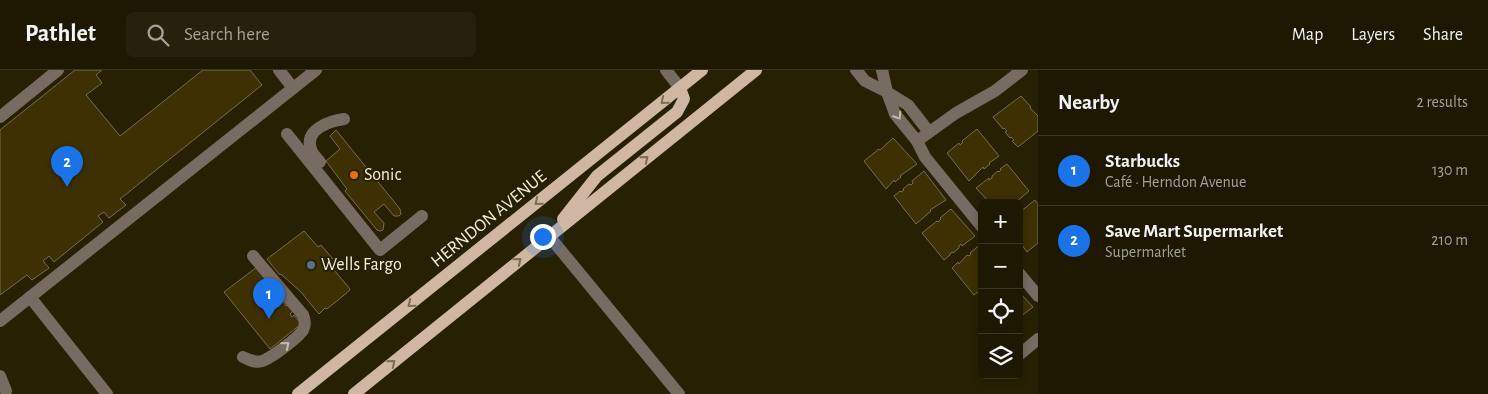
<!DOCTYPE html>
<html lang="en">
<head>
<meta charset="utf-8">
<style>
	body { margin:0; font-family:"Alegreya Sans",sans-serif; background:#26210c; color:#f1f3f6 }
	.controls { position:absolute; right:15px; bottom:15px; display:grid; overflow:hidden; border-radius:8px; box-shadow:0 2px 8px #0003 }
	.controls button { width:45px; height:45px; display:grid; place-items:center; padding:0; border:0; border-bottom:1px solid #3c3724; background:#1e1802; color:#f1f3f6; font:25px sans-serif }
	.you { position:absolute; left:542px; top:166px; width:18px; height:18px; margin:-12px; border:4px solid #fff; border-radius:50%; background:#1a73e8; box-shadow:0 0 0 8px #1a73e833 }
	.badge { display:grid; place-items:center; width:32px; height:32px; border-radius:50%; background:#1a73e8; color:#fff; font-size:16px; font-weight:700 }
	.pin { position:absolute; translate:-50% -41px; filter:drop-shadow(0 1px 2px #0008) }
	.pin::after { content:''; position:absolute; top:26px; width:18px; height:15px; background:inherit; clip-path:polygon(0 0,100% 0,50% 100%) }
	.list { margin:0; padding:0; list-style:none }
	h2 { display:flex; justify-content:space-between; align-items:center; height:65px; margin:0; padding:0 20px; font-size:21px }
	h2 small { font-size:16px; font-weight:400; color:#a1a099 }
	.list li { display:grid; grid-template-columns:32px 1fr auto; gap:15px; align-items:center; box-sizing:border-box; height:70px; padding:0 20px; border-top:1px solid #3c3724 }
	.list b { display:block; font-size:19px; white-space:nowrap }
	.list p { margin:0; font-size:16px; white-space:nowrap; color:#a1a099 }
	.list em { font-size:16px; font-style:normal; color:#a1a099 }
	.icon { flex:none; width:28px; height:28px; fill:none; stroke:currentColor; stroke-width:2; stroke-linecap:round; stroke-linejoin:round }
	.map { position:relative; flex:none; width:1038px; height:324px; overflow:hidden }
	header { display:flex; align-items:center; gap:30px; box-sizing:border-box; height:70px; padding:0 25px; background:#1e1802; border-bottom:1px solid #3c3724 }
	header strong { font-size:24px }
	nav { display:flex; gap:28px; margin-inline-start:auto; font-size:18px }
	.search { width:350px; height:45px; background:#26210c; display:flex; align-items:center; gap:12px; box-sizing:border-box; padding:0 18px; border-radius:8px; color:#a1a099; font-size:19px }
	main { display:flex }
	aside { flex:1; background:#1e1802 }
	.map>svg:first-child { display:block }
	.building { fill:#3d3002; stroke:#776e4f }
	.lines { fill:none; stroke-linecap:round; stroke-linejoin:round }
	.minor { stroke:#776b62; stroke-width:12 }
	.major { stroke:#d0b7a3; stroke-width:12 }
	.oneway { stroke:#7c6c53 }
	.oneway2 { stroke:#c2baac }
	.food-dot { fill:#e8710a; stroke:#282003; stroke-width:2 }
	.service-dot { fill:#5c6f8a; stroke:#282003; stroke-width:2 }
	.labels { text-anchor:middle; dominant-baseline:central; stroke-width:4; stroke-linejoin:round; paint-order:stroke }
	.poi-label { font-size:18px; fill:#f4eede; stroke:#282003; text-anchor:start }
	.street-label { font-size:18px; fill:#f4eede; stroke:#282003 }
</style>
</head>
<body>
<header>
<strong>Pathlet</strong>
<div class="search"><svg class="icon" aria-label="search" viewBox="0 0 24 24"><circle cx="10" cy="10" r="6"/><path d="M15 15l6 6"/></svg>Search here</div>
<nav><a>Map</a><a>Layers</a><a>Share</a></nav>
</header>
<main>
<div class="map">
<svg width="1038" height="324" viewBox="0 0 1038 324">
	<rect width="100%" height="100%" fill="#282003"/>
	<g class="building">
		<polygon points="75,0 102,0 96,5 102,13 86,25 120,66 203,0 250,0 262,15 120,129 126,135 109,148 104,142 98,146 103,152 54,192 49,186 43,191 49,198 32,210 27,205 0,225 0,60"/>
		<polygon points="1021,26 1031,37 1030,38 1038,46 1038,61 1018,77 1012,71 1014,70 1011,67 1010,68 1005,62 1007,61 1004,58 1003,59 993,47"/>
		<polygon points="977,59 999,86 989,93 990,94 984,99 983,97 969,111 947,83 959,73 960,75 963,72 962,71"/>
		<polygon points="336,60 400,139 401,144 399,146 394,146 384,134 374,142 384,153 383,160 380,161 377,160 345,121 347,119 326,91 340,79 330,66"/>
		<polygon points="893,68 917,94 900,106 901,107 895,112 894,110 886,119 864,91 879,79 880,80"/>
		<polygon points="1007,94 1029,121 1015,133 990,133 976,118 989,108 989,110 992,108 992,106 998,101 999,102 1001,100 1000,99"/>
		<polygon points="924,101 946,130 930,140 931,141 916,154 894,126 900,121 901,122 904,120 903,119 909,114 911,115 913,113 912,111"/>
		<polygon points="1035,130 1038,134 1038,173 1027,182 1019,171 1020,142"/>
		<polygon points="951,139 975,166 962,176 961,174 959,176 959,178 953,183 952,182 950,184 950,185 944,190 922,163 937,151 938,152 941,149 940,148"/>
		<polygon points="304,161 318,177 321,175 338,195 334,200 350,219 349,221 327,239 325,238 319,244 301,222 282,205 279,204 267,189"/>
		<polygon points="982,173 982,219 974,225 952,198 958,192 959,194 967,185 969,186 971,184 970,183"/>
		<polygon points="257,197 286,236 290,232 295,239 290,244 292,247 294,245 301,254 270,279 224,222"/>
		<polygon points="1019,222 1033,237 1020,247 1019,246"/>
	</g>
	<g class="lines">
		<g class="minor">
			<polyline points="279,0 293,18"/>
			<polyline points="666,0 680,18"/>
			<polyline points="856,0 865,11 887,22 895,44 917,71"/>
			<polyline points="882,0 887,22 908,35 929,62"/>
			<polyline points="0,47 58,0"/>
			<polyline points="287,64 380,180 422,146"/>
			<path d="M320,92C317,88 312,84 311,79C304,60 329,51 344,49"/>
			<polyline points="982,157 925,87 917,71 956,43 995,21 1022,0"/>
			<polyline points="549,166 679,324"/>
			<polyline points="1019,203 1038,226"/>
			<polyline points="30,227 107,324"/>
			<polyline points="0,251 316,0"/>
			<polyline points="1019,285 1038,269"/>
			<path d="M243,287C249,290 255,293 262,291C270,289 299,267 303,260C306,255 305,250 303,245L253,186"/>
			<polyline points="0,306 6,321"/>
		</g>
		<g class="major">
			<polyline points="563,149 597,106 677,42 684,29 680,18"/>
			<polyline points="298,324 702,0"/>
			<polyline points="354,324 756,0"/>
		</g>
	</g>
	<defs><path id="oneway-chevron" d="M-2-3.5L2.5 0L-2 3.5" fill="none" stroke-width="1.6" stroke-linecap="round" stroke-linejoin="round" transform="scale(1.25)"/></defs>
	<g class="oneway">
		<use href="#oneway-chevron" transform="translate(664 31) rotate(141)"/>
		<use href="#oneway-chevron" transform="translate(645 89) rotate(-39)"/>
		<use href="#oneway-chevron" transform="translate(538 132) rotate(141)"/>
		<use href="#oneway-chevron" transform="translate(518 191) rotate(-39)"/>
		<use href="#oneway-chevron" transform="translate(411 234) rotate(141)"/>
		<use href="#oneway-chevron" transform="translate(392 293) rotate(-39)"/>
	</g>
	<g class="oneway2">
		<use href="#oneway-chevron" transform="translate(898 46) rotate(57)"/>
		<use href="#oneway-chevron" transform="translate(286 275) rotate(-39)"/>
	</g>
	<circle class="food-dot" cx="354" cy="105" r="5"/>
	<circle class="service-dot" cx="311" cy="195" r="5"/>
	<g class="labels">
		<g class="poi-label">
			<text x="364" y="105">Sonic</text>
			<text x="321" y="195">Wells Fargo</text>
		</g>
		<g class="street-label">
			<text transform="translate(489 149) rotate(-39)">HERNDON AVENUE</text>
		</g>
	</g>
</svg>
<div class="controls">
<button>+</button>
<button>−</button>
<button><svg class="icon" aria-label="locate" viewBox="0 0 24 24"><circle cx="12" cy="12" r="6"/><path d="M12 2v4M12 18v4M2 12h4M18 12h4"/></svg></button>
<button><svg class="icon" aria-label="layers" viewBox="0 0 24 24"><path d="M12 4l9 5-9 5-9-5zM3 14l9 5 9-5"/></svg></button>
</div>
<div class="you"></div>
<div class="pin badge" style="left:269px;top:249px">1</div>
<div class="pin badge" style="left:67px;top:117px">2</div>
</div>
<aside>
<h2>Nearby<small>2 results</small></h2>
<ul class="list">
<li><span class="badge">1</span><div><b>Starbucks</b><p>Café · Herndon Avenue</p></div><em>130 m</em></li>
<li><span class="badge">2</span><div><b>Save Mart Supermarket</b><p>Supermarket</p></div><em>210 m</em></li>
</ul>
</aside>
</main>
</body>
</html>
